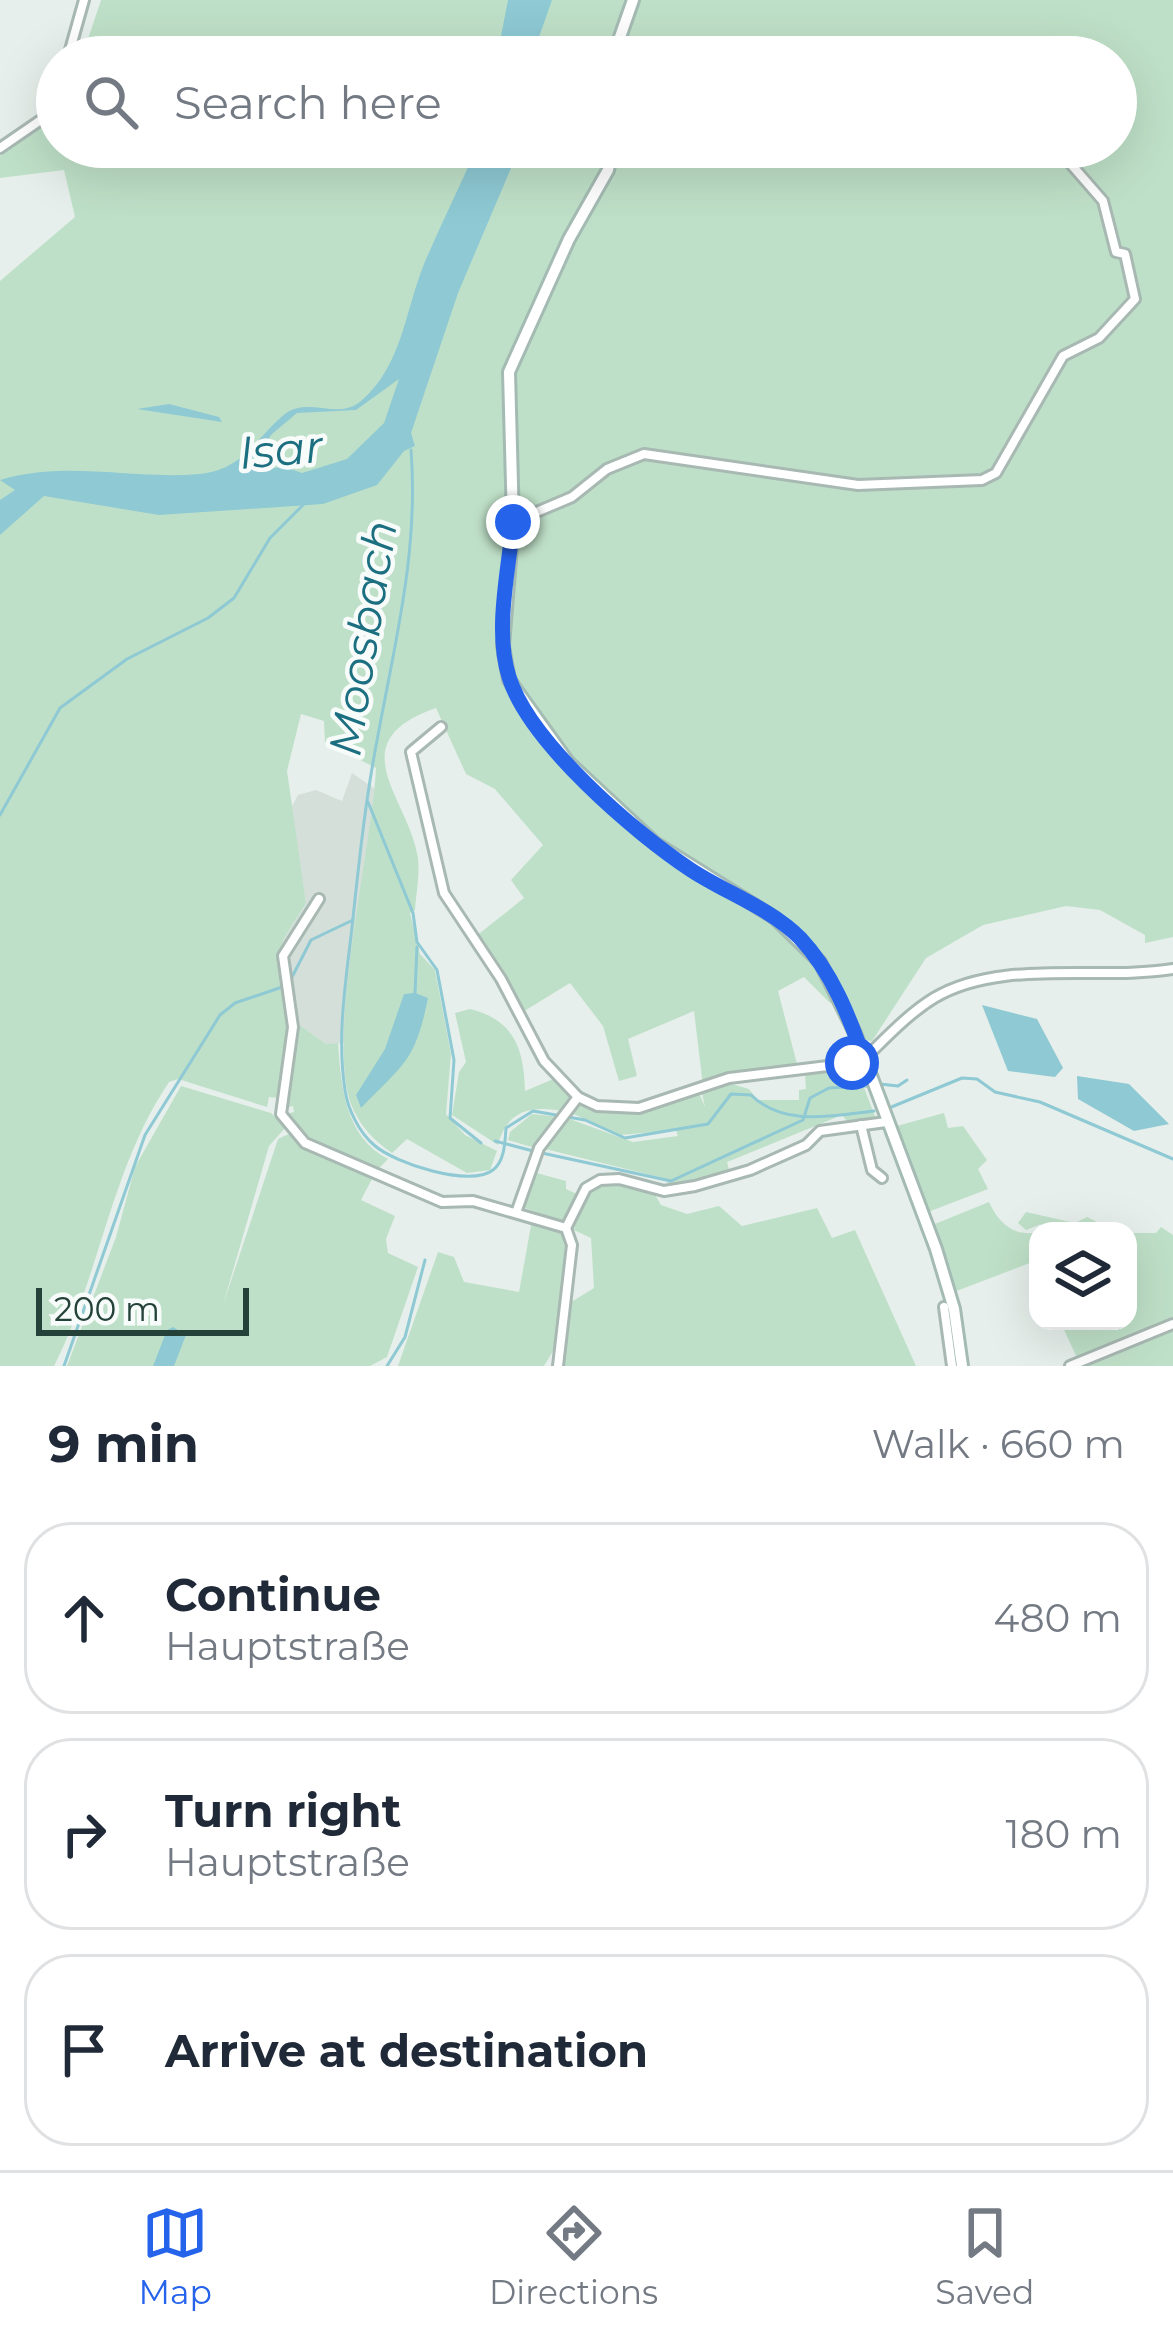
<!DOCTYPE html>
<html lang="en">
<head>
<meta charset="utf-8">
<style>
	body { margin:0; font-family:Montserrat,sans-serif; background:#f2f2f3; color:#1f2937 }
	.controls { position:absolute; right:36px; bottom:36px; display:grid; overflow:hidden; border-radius:24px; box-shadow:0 12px 48px #0002 }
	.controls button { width:108px; height:108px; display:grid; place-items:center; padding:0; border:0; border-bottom:3px solid #e0e1e3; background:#fff; color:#1f2937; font:60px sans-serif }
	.scale { position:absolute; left:36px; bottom:30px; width:213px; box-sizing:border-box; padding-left:12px; border:6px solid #24423a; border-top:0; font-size:33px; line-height:42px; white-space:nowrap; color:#24423a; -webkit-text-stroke:9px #f7fbf9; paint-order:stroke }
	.stop { position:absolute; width:36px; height:36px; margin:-27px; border:9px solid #2563eb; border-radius:50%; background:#fff }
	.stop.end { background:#2563eb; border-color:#fff; box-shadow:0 3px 12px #0008 }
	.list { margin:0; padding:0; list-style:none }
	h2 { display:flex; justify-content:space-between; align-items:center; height:156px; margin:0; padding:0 48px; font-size:51px }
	h2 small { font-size:39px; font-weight:400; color:#747a83 }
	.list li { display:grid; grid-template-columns:78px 1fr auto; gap:36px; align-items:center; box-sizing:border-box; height:192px; margin:0 24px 24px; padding:0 24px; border:3px solid #e0e1e3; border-radius:48px }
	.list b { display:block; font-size:45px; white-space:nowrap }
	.list p { margin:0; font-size:39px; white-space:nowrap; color:#747a83 }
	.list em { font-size:39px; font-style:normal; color:#747a83 }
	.icon { flex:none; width:66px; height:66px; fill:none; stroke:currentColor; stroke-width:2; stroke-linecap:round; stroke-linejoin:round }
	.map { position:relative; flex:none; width:1173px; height:1366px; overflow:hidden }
	.search { position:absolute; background:#fff; box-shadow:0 12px 48px #0002; left:36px; right:36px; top:36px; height:132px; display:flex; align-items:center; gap:30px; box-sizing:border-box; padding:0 42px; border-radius:66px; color:#747a83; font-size:45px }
	.sheet { height:804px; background:#fff }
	nav { display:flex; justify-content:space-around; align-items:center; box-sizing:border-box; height:168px; border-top:3px solid #e0e1e3; background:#fff; font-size:33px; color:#747a83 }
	nav a { display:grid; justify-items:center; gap:6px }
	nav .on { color:#2563eb }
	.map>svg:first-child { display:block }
	.built { fill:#d4dfda }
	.green { fill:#bfe0c8 }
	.water { fill:#8ec9d4; fill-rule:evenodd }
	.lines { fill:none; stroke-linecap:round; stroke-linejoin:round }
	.stream { stroke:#8ec9d4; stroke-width:3 }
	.street-casing { stroke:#a8b8b2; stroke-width:14 }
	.secondary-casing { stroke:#a4bbb3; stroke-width:16 }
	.street { stroke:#fff; stroke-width:8 }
	.secondary { stroke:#fff; stroke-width:10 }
	.route { stroke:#2563eb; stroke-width:15 }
	.labels { text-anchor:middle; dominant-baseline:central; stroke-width:9; stroke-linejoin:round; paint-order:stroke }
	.water-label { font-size:45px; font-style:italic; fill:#1c6f80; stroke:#f7fbf9 }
</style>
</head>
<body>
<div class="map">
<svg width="1173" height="1366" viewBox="0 0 1173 1366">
	<rect width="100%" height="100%" fill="#e6efeb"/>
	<polygon class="built" points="352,773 375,789 345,1022 347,1043 326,1044 290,1018 276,988 283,940 306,903 291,808 298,795 316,790 342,801"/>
	<g class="green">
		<path d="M101,0H1173V937L1145,943V935L1100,910L1066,906L983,925L926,958L872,1041L861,1040L843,997L830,1003L804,977L778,991L797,1064L793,1068L703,1086L694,1011L628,1039L637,1076L619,1081L603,1026L570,983L521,1013L475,937L524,898L511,880L543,845L495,789L466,774L436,708C340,741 406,796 417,853C421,870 416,893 415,910L410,913L420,954L435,970L451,1054L446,1114L465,1135L497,1151L490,1170L467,1173L407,1139L392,1153C374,1141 359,1125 351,1104C326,1037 372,849 376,768L325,742L324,721L301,714L287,771L306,903L283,940L280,965L290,1042L279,1098L269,1097L267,1107L178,1079L169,1082C111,1168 100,1275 54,1366H0V281L75,217L64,170L0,178V156L57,113V147H1116V57H82Z"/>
		<path d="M470,1009C514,1020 524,1048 525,1091L556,1078L572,1097L561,1111C530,1105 506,1112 498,1145L452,1115L459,1072L466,1062L455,1013Z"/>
		<path d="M297,1023L326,1044L338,1043C341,1086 345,1137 388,1159L379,1168L307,1142L286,1114L294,1112L293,1106L285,1108Z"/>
		<polygon points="857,1069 876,1119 847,1121 842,1115 727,1162 729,1170 668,1187 667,1179 541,1148 567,1118 633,1142 678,1136 676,1130 621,1135 569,1112 577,1104 643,1112 699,1093 705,1107 702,1093 728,1083 749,1089 758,1100 799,1100 799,1090 806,1089 805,1073"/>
		<polygon points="181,1086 271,1113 286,1127 269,1146 223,1305 278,1139 291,1133 305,1145 376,1171 361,1200 395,1216 386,1239 388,1253 418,1267 387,1357 370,1366 67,1366 116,1237 135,1167"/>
		<polygon points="944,1113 948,1128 963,1126 987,1160 978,1169 988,1189 928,1212 893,1127"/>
		<polygon points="532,1114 560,1117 535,1148 508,1140 510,1132"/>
		<polygon points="533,1172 566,1181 566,1189 577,1194 564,1222 525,1208"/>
		<polygon points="615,1182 654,1193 661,1205 687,1214 719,1206 742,1226 817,1208 832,1238 855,1230 916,1366 561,1366 568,1304 594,1288 591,1238 574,1230 577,1210 590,1187"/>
		<path d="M989,1202C998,1222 1014,1238 1038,1232V1268L1035,1261L954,1292L930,1226Z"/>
		<polygon points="1026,1212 1075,1223 1087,1217 1114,1231 1040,1231 1041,1224 1026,1230 1018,1223"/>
		<polygon points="532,1220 562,1231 568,1244 553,1351 544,1366 398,1366 438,1252 454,1257 464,1282 519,1292"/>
		<polygon points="1161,1227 1173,1235 1173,1321 1078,1360 1060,1321 1128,1321 1128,1233 1156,1233"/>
		<polygon points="1173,1327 1173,1366 1079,1366"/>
	</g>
	<g class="water">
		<polygon points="508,0 552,0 532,57 497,57"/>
		<path d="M477,147H520L458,293L411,433L415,446L404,451L377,485L323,504L159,515L44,496L0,535V500L15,490L0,480C67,460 132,480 199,474C244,470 255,438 285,414C309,396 338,421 361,401C402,366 405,311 424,264C441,224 460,186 477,147ZM399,379L384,423L347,459L302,473L285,467L245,470L272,434L297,413L356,410Z"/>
		<polygon points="169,404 219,417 222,422 137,409"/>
		<path d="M415,993L428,998C415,1063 403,1064 361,1108L356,1095L385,1049L404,994Z"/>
		<polygon points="982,1005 1037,1019 1063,1068 1055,1077 1008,1071"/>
		<polygon points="1077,1076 1129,1084 1169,1124 1134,1131 1078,1099"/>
		<polygon points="173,1327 186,1335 174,1366 153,1366 167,1330"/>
	</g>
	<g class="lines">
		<g class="stream">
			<path d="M411,450C419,553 394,646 376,746C364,809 358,873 351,936C345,987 337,1038 345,1090C348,1110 359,1132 374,1145C394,1163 470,1188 493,1170C505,1161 505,1141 506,1128L533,1111L585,1120L625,1138L708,1124L731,1094L751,1095C784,1127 832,1116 874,1111"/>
			<polyline points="368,802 413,913 417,942 437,970 454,1060 450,1118 481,1143"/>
			<polyline points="0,815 60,708 127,659 208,618 234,598 270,538 304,504"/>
			<polyline points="415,993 417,947"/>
			<polyline points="880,1084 898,1086 907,1080"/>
			<polyline points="889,1108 962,1078 977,1079 995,1092 1040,1102 1173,1159"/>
			<polyline points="495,1141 533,1151"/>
			<polyline points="542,1153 671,1181 803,1120 810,1098 829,1088 867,1086"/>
			<polyline points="64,1366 145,1135 220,1015 235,1003 288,985 311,940 353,920"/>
			<polyline points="387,1366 405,1337 425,1260"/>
		</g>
		<g class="street-casing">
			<g id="street">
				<polyline points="68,57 84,0"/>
				<polyline points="0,148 48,115 57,99"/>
				<polyline points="513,522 572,497 607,469 644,454 858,485 982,480 996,473 1063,356 1099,338 1135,299 1125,254 1116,252 1103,201 1056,147"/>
				<path d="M441,727L411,752L444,893L501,979L544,1061L578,1097L597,1106L639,1108L729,1078L852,1063L864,1059C886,1038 908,1014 934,998C1001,958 1099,981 1173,969"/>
				<polyline points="319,899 283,956 293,1027 281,1114 305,1143 442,1202 473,1201 566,1228 572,1245 558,1366"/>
				<polyline points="861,1125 872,1170 882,1178"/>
				<polyline points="517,1210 539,1148 578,1097"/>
				<polyline points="566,1228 586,1188 600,1180 619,1179 664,1191 695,1186 750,1170 806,1145 820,1131 886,1122"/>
				<polyline points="944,1307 952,1366"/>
				<polyline points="1070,1366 1173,1324"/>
			</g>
		</g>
		<g class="secondary-casing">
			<g id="secondary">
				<polyline points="613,57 633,0"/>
				<polyline points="613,147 608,170 569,239 509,372 513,522 503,646 509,680 568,762 655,843 775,918 820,962 855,1033 936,1249 954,1309 962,1366"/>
			</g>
		</g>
		<use href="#street" class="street"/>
		<use href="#secondary" class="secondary"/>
	</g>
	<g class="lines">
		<path class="route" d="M513,522C509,570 494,630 509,677C529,742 635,833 691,870C726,893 770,908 800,938C832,972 849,1016 864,1059L852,1063"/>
	</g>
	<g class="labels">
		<g class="water-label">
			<text transform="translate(281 449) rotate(-5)">Isar</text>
			<text transform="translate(362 638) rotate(-81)">Moosbach</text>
		</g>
	</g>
</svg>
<div class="controls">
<button><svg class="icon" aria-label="layers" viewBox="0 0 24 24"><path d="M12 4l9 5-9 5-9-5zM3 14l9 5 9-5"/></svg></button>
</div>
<div class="scale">200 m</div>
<div class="stop" style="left:852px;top:1063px"></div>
<div class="stop end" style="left:513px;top:522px"></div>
<div class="search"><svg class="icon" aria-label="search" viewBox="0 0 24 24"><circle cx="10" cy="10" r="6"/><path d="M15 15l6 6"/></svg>Search here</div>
</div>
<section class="sheet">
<h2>9 min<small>Walk · 660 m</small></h2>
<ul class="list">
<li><svg class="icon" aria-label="ahead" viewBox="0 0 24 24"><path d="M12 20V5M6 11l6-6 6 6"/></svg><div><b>Continue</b><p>Hauptstraße</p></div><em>480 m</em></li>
<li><svg class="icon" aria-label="right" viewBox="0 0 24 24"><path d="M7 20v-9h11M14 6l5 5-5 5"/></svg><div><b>Turn right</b><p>Hauptstraße</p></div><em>180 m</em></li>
<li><svg class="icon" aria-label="arrive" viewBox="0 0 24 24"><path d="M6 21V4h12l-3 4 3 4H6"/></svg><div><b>Arrive at destination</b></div></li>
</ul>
</section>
<nav>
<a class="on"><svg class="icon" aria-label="map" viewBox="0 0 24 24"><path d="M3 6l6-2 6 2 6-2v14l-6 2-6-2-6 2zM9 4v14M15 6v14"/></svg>Map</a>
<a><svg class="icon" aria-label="directions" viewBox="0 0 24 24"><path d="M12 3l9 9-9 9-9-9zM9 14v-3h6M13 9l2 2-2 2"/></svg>Directions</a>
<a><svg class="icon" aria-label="saved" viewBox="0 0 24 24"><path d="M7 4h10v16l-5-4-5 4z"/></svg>Saved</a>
</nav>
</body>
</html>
